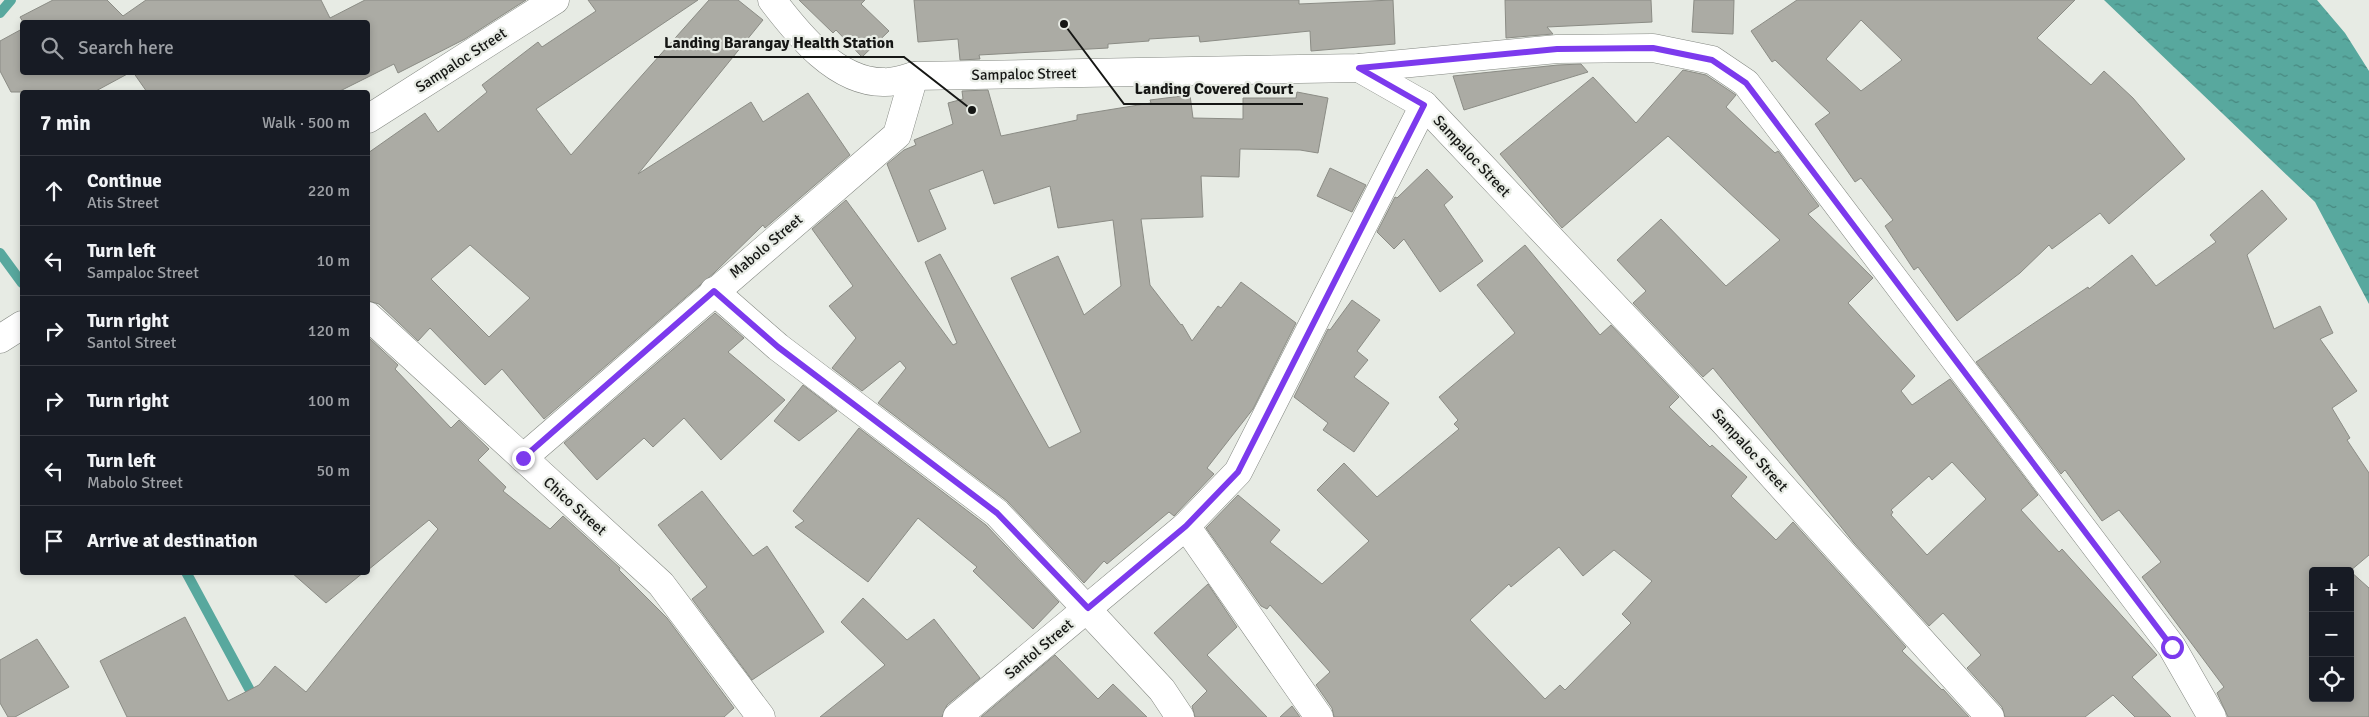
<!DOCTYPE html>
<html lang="en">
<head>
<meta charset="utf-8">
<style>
	body { margin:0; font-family:Signika,sans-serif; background:#242831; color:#f1f3f6 }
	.controls { position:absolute; right:15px; bottom:15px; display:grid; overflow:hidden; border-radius:5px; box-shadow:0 2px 8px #0003 }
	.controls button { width:45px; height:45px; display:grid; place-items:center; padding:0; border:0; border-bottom:1px solid #363941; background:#171b24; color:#f1f3f6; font:25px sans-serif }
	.stop { position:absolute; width:15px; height:15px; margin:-11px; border:4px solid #7c3aed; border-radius:50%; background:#fff }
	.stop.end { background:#7c3aed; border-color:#fff; box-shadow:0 1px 5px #0008 }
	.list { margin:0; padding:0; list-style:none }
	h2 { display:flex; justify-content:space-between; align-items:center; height:65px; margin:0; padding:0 20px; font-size:21px }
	h2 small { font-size:16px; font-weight:400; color:#9ea1a6 }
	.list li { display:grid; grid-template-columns:32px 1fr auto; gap:15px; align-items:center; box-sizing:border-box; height:70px; padding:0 20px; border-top:1px solid #363941 }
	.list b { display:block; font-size:19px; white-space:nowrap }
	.list p { margin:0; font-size:16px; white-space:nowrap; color:#9ea1a6 }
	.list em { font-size:16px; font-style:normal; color:#9ea1a6 }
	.icon { flex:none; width:28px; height:28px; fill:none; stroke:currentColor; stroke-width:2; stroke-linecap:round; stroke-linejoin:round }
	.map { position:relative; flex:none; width:2369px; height:717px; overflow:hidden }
	.search { position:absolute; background:#171b24; box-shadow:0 2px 8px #0003; left:20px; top:20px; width:350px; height:55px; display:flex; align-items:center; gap:12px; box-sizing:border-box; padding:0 18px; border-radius:5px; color:#9ea1a6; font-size:19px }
	.panel { position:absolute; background:#171b24; box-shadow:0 2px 8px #0003; left:20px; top:90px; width:350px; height:485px; border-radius:5px }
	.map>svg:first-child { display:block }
	.water { fill:url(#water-ripples) }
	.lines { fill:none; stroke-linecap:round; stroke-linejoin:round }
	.stream { stroke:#58a89e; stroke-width:10 }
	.building { fill:#ababa4; stroke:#8b8c85; fill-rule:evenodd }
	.minor-casing { stroke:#848882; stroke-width:29 }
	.tertiary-casing { stroke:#848882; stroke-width:29 }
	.minor { stroke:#fff; stroke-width:28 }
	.tertiary { stroke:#fff; stroke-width:28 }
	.route { stroke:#7c3aed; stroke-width:6 }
	.labels { text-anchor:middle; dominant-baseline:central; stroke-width:4.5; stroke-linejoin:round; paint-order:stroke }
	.street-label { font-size:15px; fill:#161715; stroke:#e7ebe4 }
	.leader { fill:none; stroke:#161715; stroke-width:2 }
	.callout-dot { fill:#161715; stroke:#e7ebe4; stroke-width:2 }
	.callout-label { font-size:16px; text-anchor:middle; font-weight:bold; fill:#161715; stroke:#e7ebe4; stroke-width:4.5; stroke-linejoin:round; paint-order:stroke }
</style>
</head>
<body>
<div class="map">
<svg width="2369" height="717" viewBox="0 0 2369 717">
	<defs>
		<pattern id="water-ripples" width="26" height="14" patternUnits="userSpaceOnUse" patternTransform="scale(1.25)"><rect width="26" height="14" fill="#58a89e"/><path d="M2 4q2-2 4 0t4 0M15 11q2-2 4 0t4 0" fill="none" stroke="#488880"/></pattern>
	</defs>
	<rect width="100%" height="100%" fill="#e7ebe4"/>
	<polygon class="water" points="2104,0 2317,0 2345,33 2369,71 2369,304 2315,202"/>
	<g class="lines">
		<g class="stream">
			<polyline points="0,13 11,0"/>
			<polyline points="0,253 22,283"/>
			<polyline points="186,572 259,707 260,717"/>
		</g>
	</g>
	<g class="building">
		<polygon points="53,0 107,0 123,16 146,0 321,0 330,18 365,0 526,0 465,39 398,73 394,64 338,92 147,92 133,72 368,72 368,22 23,22 20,17"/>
		<path d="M588,0H698L536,109L571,155L709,0H738L763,20L638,174L751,102L763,122L808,93L850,155L765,228L763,225L714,273L544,419L502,369L485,385L430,328L418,341L379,304L368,301V153L425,113L438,132L487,92L482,85L538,42L542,47L596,11ZM470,245L530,298L489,337L431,279Z"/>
		<polygon points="799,0 865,0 861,4 889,31 862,57 836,30 833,33"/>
		<polygon points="914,0 1299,0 1299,4 1393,0 1395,44 1311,51 1310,31 1200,42 1199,36 1149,39 1149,41 1108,44 1108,48 979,55 980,59 960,60 958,39 918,42"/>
		<polygon points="1505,0 1651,0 1652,22 1547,27 1553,34 1506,38"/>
		<polygon points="1694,0 1734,0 1733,34 1692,32"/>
		<path d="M1797,0H2075L2037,38L2091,85L2104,71L2133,98L2185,159L2109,224L2100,213L2052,249L2049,245L2020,273L1957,321L1918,267L1914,270L1885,226L1893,220L1861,178L1855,182L1815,124L1830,113L1775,60L1772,62L1751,31ZM1861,20L1902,60L1861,91L1826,59Z"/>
		<polygon points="22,29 22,72 131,72 94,92 11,92 0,71 0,41"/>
		<polygon points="1581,64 1588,72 1464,110 1453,76 1558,65"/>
		<path d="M1683,70L1706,75L1736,95L1726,107L1775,153L1778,151L1819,206L1808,214L1873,278L1848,303L1915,376L1901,391L1912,405L1950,379L2038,495L2021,510L2059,552L2062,549L2157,655L2132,677L2171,717H2135L2113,695L2085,717H2005L2002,707L1967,668L1981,655L1943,613L1929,626L1854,543L1713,368L1703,377L1633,303L1646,291L1617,260L1661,219L1726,286L1780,240L1668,136L1562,228L1500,154L1593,77L1636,123ZM1952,462L1986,499L1927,555L1891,515L1893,512L1891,510L1929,476L1932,480Z"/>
		<polygon points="988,90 1001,136 1077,120 1077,115 1151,103 1150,100 1190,95 1193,118 1243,119 1243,98 1296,98 1297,92 1328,98 1318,153 1300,150 1240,149 1239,177 1201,176 1203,217 1141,219 1150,285 1181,325 1182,324 1192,341 1218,306 1221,308 1241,282 1296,323 1253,409 1207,468 1214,474 1175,515 1174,516 1169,512 1107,564 1104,561 1084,583 1007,501 878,403 906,368 900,361 862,391 832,368 856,338 829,306 853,286 812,229 846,200 953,345 957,343 925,262 940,254 1049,448 1081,432 1011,278 1058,256 1084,315 1121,286 1113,220 1058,228 1050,186 994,204 983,170 929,190 946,229 918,242 887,164 904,150 916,145 914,140 953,124 948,103 963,99 962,91"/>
		<polygon points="1330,168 1366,185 1352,212 1317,196"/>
		<polygon points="1427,169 1453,197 1444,205 1483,261 1440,292 1404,239 1394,249 1377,232 1395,197 1397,198"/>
		<polygon points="2262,190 2287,219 2247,255 2274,329 2320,306 2333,333 2320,339 2357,391 2332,408 2350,438 2347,440 2369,473 2369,555 2350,571 2313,571 2313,698 2350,698 2350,571 2369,588 2369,717 2228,717 2217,693 2224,687 2142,577 2161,562 2119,510 2102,521 2065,470 2061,474 1976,362 2088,287 2089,289 2132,255 2156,286 2216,242 2210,235"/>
		<path d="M1525,245L1600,335L1611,325L1679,397L1669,407L1710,447L1712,445L1747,477L1731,496L1776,540L1793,522L1906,647L1902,651L1942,690L1943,689L1969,717H1334L1332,708L1316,685L1330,672L1270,605L1267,609L1261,606L1206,528L1238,495L1280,530L1270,542L1322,584L1369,541L1317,490L1344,463L1377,497L1459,429L1454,424L1458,420L1439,397L1515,333L1477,285ZM1559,547L1583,576L1614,550L1652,581L1622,614L1631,623L1565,690L1560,685L1545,699L1470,620L1509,584L1511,587Z"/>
		<polygon points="1352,300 1380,320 1357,351 1368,360 1354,377 1389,403 1354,452 1323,430 1328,423 1294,397 1328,329 1330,330"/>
		<polygon points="715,313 744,338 728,352 785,400 721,460 684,418 653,447 644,438 597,480 564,443"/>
		<polygon points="368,337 398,365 395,369 451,428 459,420 489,449 478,460 506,487 503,491 550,529 563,516 620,568 619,570 667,618 734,708 724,717 127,717 100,661 185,617 228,701 259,685 275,666 306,692 438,529 429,520 368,570"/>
		<polygon points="803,385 837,411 799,441 774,421"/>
		<polygon points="859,428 986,525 1059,602 1033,629 973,571 977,567 918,518 868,582 795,527 804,521 793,511"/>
		<polygon points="702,491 753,556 767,546 824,632 752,680 692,599 707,587 658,525"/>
		<polygon points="291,572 364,572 326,603"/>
		<polygon points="1208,584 1237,627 1207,655 1267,717 1195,717 1192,706 1207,691 1154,633"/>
		<polygon points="863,598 907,640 934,619 980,678 947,705 942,717 820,717 885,665 841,622"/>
		<polygon points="37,639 69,687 15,717 8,717 0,703 0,660"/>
		<polygon points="1055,655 1098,699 1113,684 1147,717 981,717"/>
		<polygon points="1292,706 1300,717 1280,717"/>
	</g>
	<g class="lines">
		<g class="minor-casing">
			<g id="minor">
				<polyline points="714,291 778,347 997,513 1162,690 1180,717"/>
				<polyline points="368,316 661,584 761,717"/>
				<polyline points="523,458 897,135 914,76"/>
				<polyline points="1186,526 1319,717"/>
				<polyline points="957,717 1186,526 1238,472 1424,105"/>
			</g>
		</g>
		<g class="tertiary-casing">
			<g id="tertiary">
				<path d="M772,0C798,34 836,82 883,82C893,83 904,79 914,76L1359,68L1557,49L1653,48L1712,60L1746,83L2172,647L2212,717"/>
				<polyline points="1359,68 1424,105 1725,423 1990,717"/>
				<polyline points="368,119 555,0"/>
				<polyline points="0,339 22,325"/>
			</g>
		</g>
		<use href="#minor" class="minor"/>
		<use href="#tertiary" class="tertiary"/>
	</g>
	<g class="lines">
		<polyline class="route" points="523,458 714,291 778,347 997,513 1088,608 1186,526 1238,472 1424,105 1359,68 1557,49 1653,48 1712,60 1746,83 2172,647"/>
	</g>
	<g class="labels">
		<g class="street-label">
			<text transform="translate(461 60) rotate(-33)">Sampaloc Street</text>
			<text transform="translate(1024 74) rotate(-1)">Sampaloc Street</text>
			<text transform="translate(1472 156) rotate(47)">Sampaloc Street</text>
			<text transform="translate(766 246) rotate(-40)">Mabolo Street</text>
			<text transform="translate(1750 450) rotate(48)">Sampaloc Street</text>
			<text transform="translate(575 506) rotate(42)">Chico Street</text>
			<text transform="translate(1039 649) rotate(-40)">Santol Street</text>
		</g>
	</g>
	<path class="leader" d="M972 110L904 57H654M1064 24L1124 104H1303"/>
	<g class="callout-dot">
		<circle cx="972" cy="110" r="5"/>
		<circle cx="1064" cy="24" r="5"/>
	</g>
	<g class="callout-label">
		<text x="779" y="48">Landing Barangay Health Station</text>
		<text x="1214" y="94">Landing Covered Court</text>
	</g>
</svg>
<div class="controls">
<button>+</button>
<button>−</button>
<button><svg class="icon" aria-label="locate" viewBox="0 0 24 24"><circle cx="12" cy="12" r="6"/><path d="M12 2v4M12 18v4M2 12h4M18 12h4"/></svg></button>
</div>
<div class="stop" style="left:2172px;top:647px"></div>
<div class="stop end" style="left:523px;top:458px"></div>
<div class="search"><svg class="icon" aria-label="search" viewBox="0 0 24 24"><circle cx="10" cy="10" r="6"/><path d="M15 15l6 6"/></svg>Search here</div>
<section class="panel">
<h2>7 min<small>Walk · 500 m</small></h2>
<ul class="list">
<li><svg class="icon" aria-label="ahead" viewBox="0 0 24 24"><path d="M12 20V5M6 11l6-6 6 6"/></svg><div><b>Continue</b><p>Atis Street</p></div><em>220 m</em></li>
<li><svg class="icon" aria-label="left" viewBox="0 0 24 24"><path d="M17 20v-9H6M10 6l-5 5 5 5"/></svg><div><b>Turn left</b><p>Sampaloc Street</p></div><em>10 m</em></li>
<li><svg class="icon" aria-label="right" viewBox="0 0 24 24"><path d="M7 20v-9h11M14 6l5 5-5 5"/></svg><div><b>Turn right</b><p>Santol Street</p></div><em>120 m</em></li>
<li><svg class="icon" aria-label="right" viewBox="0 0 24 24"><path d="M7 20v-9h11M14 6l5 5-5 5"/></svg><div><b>Turn right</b></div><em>100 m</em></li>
<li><svg class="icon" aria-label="left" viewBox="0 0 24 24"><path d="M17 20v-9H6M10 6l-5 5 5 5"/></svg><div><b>Turn left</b><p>Mabolo Street</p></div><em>50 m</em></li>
<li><svg class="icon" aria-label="arrive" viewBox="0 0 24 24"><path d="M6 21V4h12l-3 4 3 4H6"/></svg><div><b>Arrive at destination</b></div></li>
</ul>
</section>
</div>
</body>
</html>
